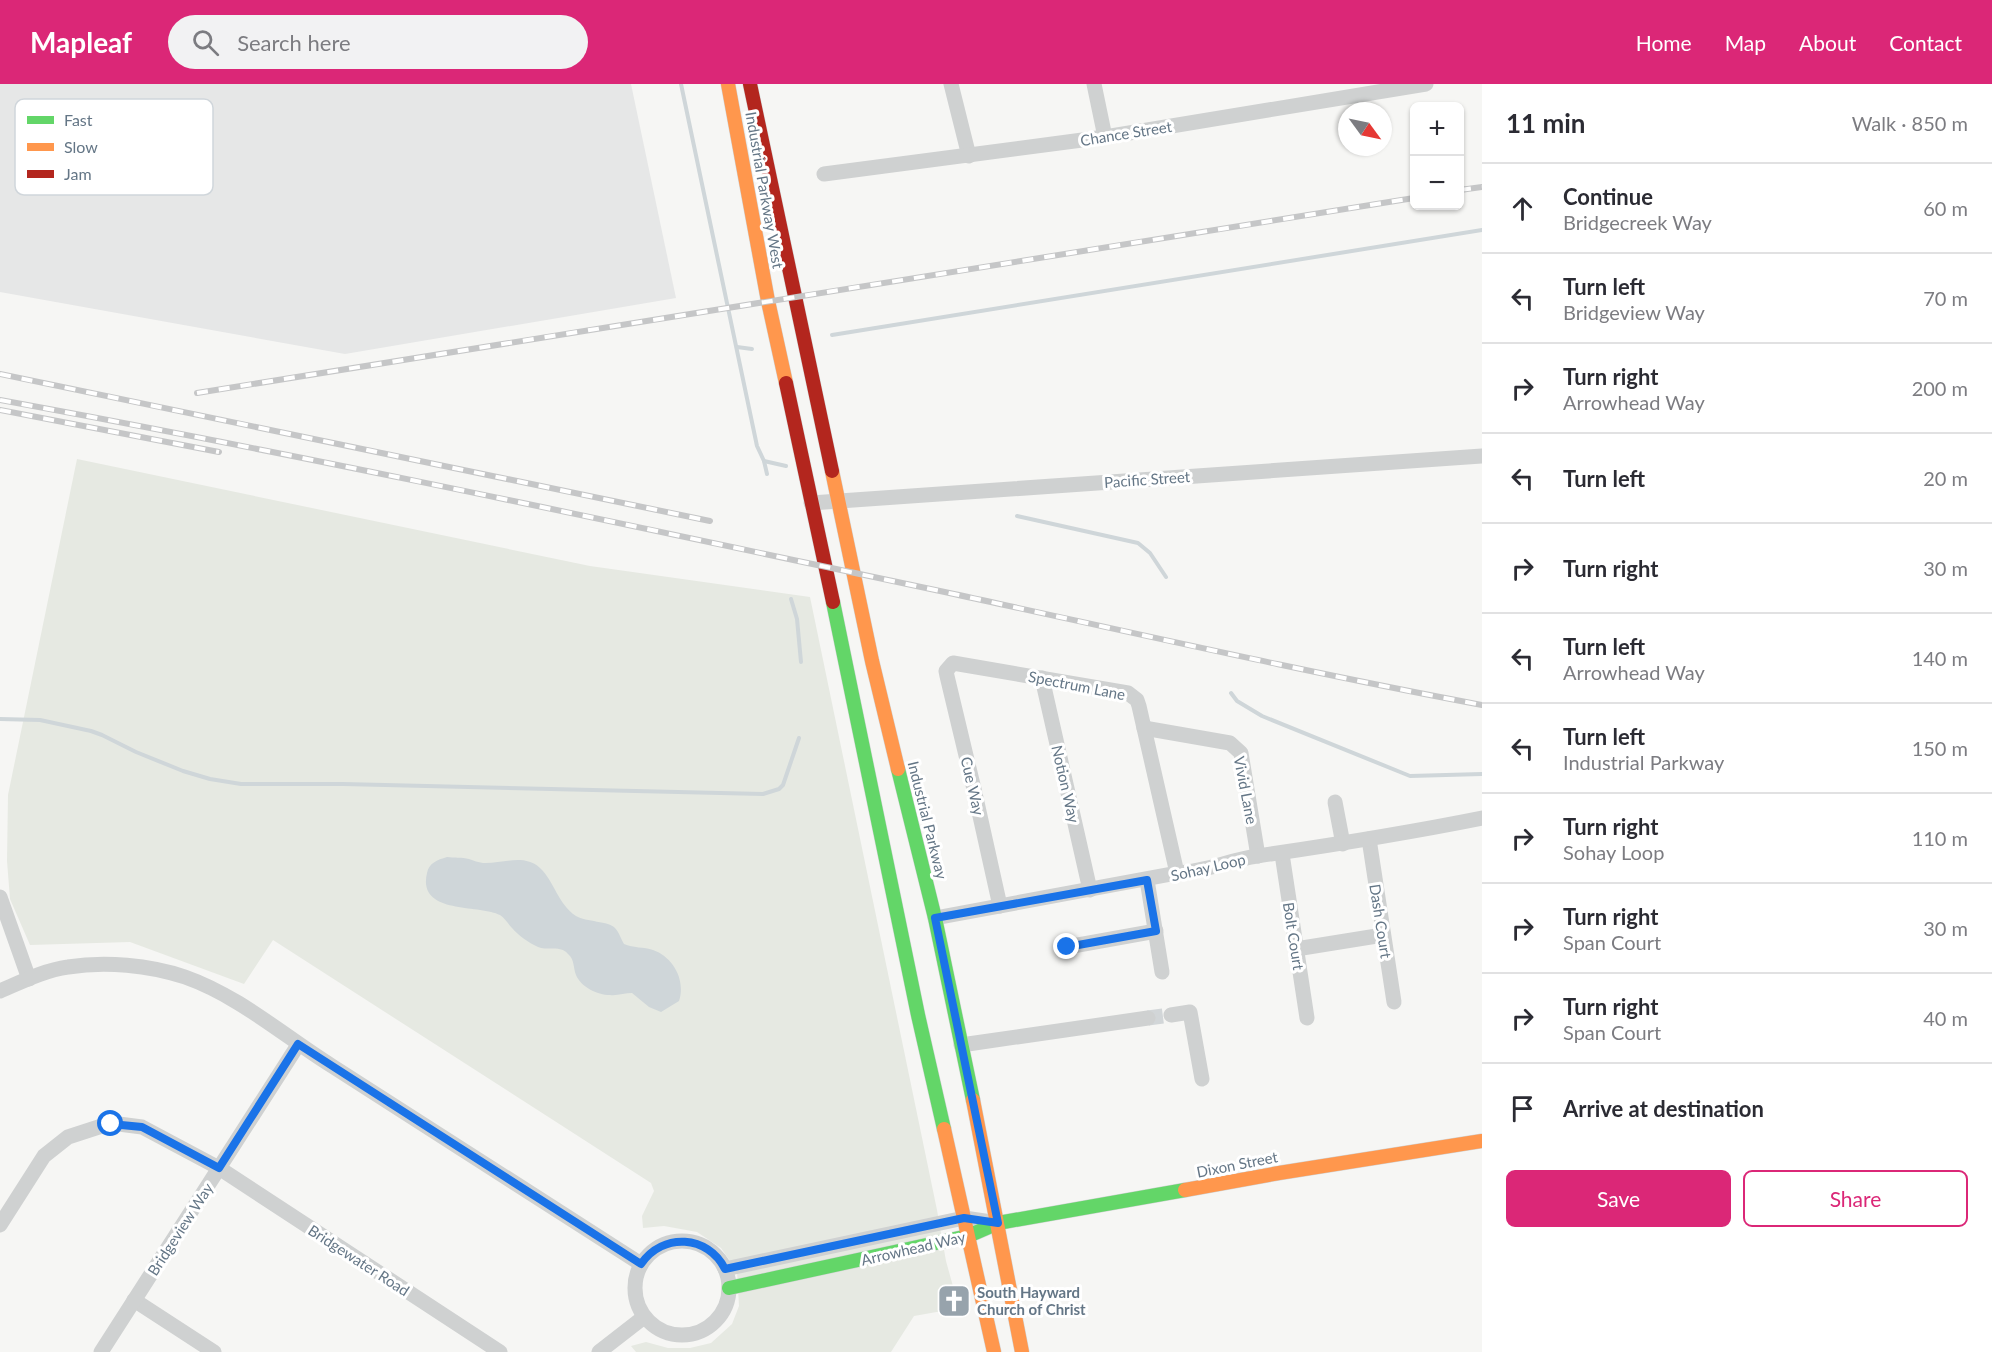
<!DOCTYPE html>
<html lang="en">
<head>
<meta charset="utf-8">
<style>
	body { margin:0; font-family:Lato,sans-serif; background:#f2f2f3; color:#2b2b33 }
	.controls { position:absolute; right:18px; top:18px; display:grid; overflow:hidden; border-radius:9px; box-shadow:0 2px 4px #0004 }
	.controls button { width:54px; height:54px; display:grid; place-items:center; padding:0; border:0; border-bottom:2px solid #e1e1e2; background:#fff; color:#2b2b33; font:30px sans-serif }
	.compass { position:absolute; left:1338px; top:18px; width:54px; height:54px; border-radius:50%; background:#fff; box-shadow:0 2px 4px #0004; rotate:123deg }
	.stop { position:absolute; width:18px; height:18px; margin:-14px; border:4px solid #1a73e8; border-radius:50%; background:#fff }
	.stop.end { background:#1a73e8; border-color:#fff; box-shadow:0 2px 6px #0008 }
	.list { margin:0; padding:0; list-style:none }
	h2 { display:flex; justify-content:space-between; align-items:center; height:78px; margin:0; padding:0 24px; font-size:26px }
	h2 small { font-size:20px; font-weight:400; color:#7c7c81 }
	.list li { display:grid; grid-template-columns:39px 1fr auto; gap:18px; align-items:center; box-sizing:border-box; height:90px; padding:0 24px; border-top:2px solid #e1e1e2 }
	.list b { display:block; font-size:22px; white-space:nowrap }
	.list p { margin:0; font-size:20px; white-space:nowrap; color:#7c7c81 }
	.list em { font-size:20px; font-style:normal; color:#7c7c81 }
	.actions { display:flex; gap:12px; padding:18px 24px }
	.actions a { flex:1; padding:14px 0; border:2px solid #db2777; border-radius:9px; text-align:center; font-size:21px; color:#db2777 }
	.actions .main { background:#db2777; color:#fff }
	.icon { flex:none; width:33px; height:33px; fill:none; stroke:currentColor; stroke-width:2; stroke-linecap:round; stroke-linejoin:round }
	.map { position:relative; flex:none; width:1482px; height:1268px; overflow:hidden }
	header { display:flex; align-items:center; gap:36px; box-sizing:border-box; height:84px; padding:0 30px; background:#db2777; color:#fff }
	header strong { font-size:28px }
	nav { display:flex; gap:33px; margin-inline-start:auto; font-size:21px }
	.search { width:420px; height:54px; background:#f2f2f3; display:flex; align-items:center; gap:15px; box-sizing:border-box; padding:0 21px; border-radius:33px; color:#7c7c81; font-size:22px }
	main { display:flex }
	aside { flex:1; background:#fff }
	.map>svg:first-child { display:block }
	.built { fill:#e6e7e7 }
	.green { fill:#e6e9e2 }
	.water { fill:#cfd6d9 }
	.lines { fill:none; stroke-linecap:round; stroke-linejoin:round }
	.stream { stroke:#cfd6d9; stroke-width:4 }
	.street-tunnel { stroke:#d2d6d8; stroke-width:15; stroke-dasharray:15 8; stroke-linecap:butt }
	.fast-casing { stroke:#d1d3d4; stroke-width:15 }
	.slow-casing { stroke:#d1d3d4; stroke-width:15 }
	.jam-casing { stroke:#d1d3d4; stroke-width:15 }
	.street { stroke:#cfd1d1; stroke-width:15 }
	.fast { stroke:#63d668; stroke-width:14 }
	.slow { stroke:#ff974d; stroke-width:14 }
	.jam { stroke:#b3261e; stroke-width:14 }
	.rail-casing { stroke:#c5c6c7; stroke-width:6 }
	.rail { stroke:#fff; stroke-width:4; stroke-dasharray:11; stroke-linecap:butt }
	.route { stroke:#1a73e8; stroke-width:8 }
	.labels { text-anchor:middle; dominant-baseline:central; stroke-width:6; stroke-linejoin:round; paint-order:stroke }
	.street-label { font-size:15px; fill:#647686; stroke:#fff }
	.poi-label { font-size:15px; font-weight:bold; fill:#647686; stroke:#fff; text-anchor:start }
	.key { fill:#fff; stroke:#d0d6db; stroke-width:1.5 }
	.key-label { font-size:16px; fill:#647686 }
</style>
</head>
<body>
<header>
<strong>Mapleaf</strong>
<div class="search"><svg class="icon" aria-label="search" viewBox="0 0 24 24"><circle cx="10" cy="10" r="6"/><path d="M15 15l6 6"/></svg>Search here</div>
<nav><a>Home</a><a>Map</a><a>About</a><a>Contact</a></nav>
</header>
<main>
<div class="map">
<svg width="1482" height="1268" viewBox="0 0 1482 1268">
	<rect width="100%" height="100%" fill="#f6f6f4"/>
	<polygon class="built" points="0,0 631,0 676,214 345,270 0,208"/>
	<polygon class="green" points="77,375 590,482 810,513 937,1126 946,1177 959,1224 914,1232 891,1268 636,1268 631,1262 646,1258 668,1264 690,1264 711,1259 732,1240 739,1222 737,1187 721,1164 697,1148 664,1142 643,1144 642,1132 654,1107 651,1099 273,856 244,900 130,858 30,861 10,815 7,777 8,711"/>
	<path class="water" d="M447,773C454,774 462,773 469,775C474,777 478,778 483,779C502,780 524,769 540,784C554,797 558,820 576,832C586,838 609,837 615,844C619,848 621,855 624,860C633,864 644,863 653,866C673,873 686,896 679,917L661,928L649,923L632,909C625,909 617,912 610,911C597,911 581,903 576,891C573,884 575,876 568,870C560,861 549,867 538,863C529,859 519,852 512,844C508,840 505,834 500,831C479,820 417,831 427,789C429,779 437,776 447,773Z"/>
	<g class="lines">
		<g class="stream">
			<polyline points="681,0 757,362 764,377 786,382"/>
			<polyline points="832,251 1482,146"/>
			<polyline points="737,263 752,265"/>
			<polyline points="764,377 767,390"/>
			<polyline points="1017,432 1138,459 1150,469 1166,493"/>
			<polyline points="791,515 797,535 801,578"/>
			<polyline points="1231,609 1237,617 1262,632 1410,692 1482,690"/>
			<polyline points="0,635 40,636 91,647 102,651 136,668 183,687 210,695 241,700 343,700 763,710 779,705 783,701 799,654"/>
		</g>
		<polyline class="street-tunnel" points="1148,934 1171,931"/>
		<g class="fast-casing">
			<g id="fast">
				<polyline points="833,518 918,931 944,1045"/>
				<polyline points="898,685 935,834 973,1016"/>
				<polyline points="729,1204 968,1152 998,1139 1185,1106"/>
			</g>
		</g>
		<g class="slow-casing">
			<g id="slow">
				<polyline points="728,0 768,217 786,299"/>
				<polyline points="832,387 872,577 898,685"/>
				<polyline points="973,1016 1022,1268"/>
				<polyline points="944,1045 994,1268"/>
				<polyline points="1185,1106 1279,1089 1482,1057"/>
			</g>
		</g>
		<g class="jam-casing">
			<g id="jam">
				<polyline points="750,0 832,387"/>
				<polyline points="786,299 833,518"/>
			</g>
		</g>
		<g class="street">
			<polyline points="951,0 969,72"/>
			<polyline points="1094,0 1105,53"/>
			<polyline points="824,90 1105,53 1426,0"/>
			<polyline points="811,419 1482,372"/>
			<polyline points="1042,594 1090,806"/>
			<polyline points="1144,644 1230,659 1241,669 1258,772"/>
			<polyline points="1335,718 1343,760"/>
			<polyline points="1369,755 1394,918"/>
			<polyline points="1282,770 1307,934"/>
			<polyline points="1147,796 1162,888"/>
			<polyline points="0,813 29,895"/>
			<polyline points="1000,822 974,705 947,592 946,587 953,579 1128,609 1137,616 1139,622 1177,789"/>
			<path d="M935,834L1177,789C1204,788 1230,776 1257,772C1332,761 1407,749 1482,734"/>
			<polyline points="1067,863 1156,847"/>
			<polyline points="1296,865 1383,851"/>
			<path d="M0,907C21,898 45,886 68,883C105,877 149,881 185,893C239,912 284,952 332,982C435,1048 538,1114 641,1180"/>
			<polyline points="1171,931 1190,928 1202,995"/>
			<polyline points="961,961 1148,934"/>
			<polyline points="0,1141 44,1072 68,1053 111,1039 142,1043 219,1084 500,1268"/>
			<circle cx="682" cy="1204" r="47"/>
			<polyline points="725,1185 964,1134 998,1139"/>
			<polyline points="134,1216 214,1268"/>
			<polyline points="101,1268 298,961"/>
			<polyline points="599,1268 644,1233"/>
		</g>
		<use href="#fast" class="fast"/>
		<use href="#slow" class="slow"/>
		<use href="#jam" class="jam"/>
		<g class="rail-casing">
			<g id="rail">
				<polyline points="1460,106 1482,103"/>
				<polyline points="0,290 710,437"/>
				<polyline points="197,309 1414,114"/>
				<path d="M0,316C319,374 637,443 954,510C1130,548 1305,588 1482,621"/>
				<polyline points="0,326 219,368"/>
			</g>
		</g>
		<use href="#rail" class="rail"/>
	</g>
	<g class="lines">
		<path class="route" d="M111,1040L142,1043L219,1084L298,960L641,1180C663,1148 708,1151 725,1185L964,1134L998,1139L935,834L1147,796L1156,847L1067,863"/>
	</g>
	<defs>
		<g id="church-square" transform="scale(1.725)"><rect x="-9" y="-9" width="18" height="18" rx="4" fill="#97a3ac" stroke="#fff"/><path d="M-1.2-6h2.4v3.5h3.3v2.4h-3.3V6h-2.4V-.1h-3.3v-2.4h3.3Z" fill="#fff"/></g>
	</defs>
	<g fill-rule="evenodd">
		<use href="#church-square" x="954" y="1217"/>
	</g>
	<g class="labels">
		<g class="street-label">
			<text transform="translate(1126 49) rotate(-9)">Chance Street</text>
			<text transform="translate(765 106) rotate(80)">Industrial Parkway West</text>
			<text transform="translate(1147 395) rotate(-4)">Pacific Street</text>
			<text transform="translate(1077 601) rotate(11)">Spectrum Lane</text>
			<text transform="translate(1066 700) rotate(77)">Notion Way</text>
			<text transform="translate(973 702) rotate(77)">Cue Way</text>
			<text transform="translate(1246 706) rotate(79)">Vivid Lane</text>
			<text transform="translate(928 736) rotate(76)">Industrial Parkway</text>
			<text transform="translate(1208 783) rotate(-13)">Sohay Loop</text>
			<text transform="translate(1381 837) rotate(81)">Dash Court</text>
			<text transform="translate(1294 852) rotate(81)">Bolt Court</text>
			<text transform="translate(1237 1080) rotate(-11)">Dixon Street</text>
			<text transform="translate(180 1145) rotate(-57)">Bridgeview Way</text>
			<text transform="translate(913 1164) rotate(-13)">Arrowhead Way</text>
			<text transform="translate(359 1176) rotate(33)">Bridgewater Road</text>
		</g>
		<g class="poi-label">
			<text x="977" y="1208">South Hayward<tspan x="977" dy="17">Church of Christ</tspan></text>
		</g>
	</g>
	<rect x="15" y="15" width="198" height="96" rx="9" class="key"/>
	<rect x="27" y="32" width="27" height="8" fill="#63d668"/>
	<rect x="27" y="59" width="27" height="8" fill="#ff974d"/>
	<rect x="27" y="86" width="27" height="8" fill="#b3261e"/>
	<g class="key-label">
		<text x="64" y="42">Fast</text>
		<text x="64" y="69">Slow</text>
		<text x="64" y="96">Jam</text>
	</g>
</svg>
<div class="controls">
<button>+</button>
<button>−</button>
</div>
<svg class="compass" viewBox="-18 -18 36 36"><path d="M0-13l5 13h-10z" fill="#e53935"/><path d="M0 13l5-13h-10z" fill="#7c7c81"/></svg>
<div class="stop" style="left:111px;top:1040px"></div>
<div class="stop end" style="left:1067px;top:863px"></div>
</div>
<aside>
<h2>11 min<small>Walk · 850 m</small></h2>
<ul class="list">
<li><svg class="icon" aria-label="ahead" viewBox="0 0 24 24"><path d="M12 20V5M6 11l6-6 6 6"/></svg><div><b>Continue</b><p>Bridgecreek Way</p></div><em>60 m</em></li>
<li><svg class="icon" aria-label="left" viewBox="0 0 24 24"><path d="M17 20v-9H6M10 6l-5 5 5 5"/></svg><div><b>Turn left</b><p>Bridgeview Way</p></div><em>70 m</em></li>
<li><svg class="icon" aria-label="right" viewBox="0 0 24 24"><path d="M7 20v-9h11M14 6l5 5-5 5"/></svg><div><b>Turn right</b><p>Arrowhead Way</p></div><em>200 m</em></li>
<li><svg class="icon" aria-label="left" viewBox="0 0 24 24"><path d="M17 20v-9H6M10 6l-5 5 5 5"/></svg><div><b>Turn left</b></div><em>20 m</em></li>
<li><svg class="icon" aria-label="right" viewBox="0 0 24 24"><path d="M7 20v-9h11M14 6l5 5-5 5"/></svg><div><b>Turn right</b></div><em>30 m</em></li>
<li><svg class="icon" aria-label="left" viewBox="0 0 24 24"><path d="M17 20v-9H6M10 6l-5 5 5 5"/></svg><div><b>Turn left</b><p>Arrowhead Way</p></div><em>140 m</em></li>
<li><svg class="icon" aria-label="left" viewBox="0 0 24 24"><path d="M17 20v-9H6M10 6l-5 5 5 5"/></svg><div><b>Turn left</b><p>Industrial Parkway</p></div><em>150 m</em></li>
<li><svg class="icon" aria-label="right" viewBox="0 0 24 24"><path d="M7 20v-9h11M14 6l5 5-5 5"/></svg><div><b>Turn right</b><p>Sohay Loop</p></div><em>110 m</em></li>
<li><svg class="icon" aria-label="right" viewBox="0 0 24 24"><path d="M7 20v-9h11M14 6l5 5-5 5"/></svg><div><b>Turn right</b><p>Span Court</p></div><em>30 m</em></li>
<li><svg class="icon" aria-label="right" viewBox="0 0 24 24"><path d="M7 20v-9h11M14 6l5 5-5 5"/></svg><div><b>Turn right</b><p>Span Court</p></div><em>40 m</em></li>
<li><svg class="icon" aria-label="arrive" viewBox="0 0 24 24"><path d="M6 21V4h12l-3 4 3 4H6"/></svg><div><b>Arrive at destination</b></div></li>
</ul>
<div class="actions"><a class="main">Save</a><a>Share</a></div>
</aside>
</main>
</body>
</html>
